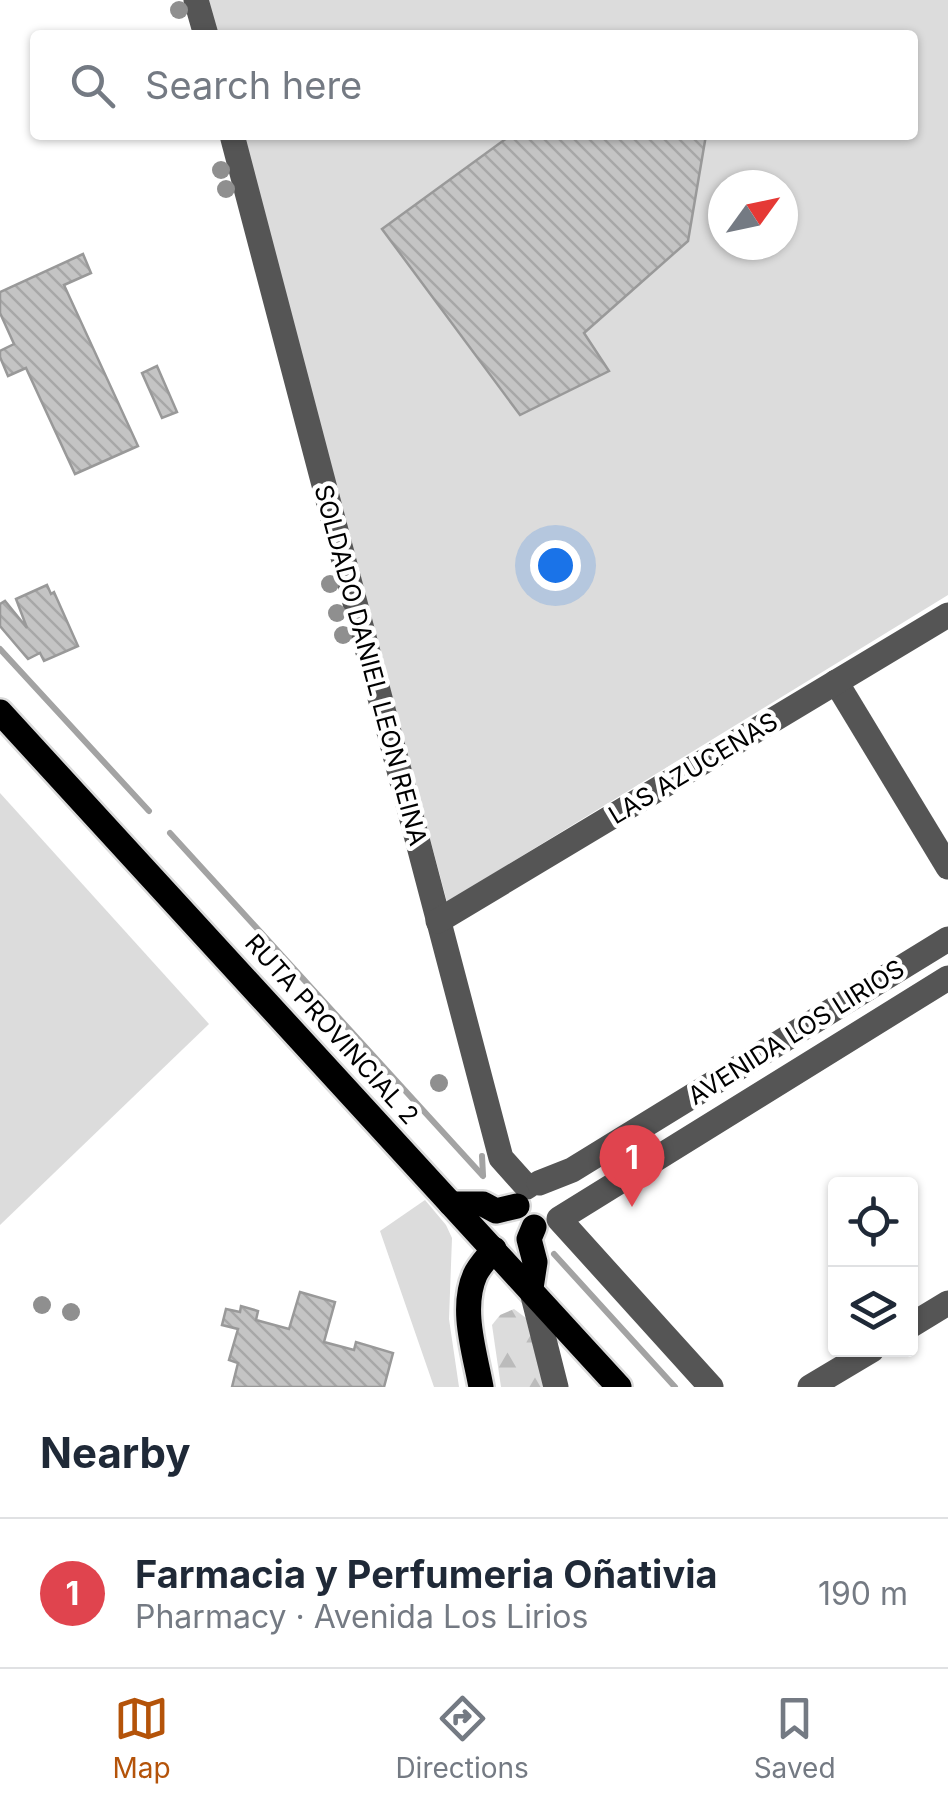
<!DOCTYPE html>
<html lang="en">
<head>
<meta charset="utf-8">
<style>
	body { margin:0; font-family:Inter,sans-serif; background:#f2f2f3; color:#1f2937 }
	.controls { position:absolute; right:30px; bottom:30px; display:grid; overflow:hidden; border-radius:10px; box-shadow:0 2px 8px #0004 }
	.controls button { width:90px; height:90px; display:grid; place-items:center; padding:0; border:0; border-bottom:2px solid #e0e1e3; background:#fff; color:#1f2937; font:50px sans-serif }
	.compass { position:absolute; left:708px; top:170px; width:90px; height:90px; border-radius:50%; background:#fff; box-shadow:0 2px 8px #0004; rotate:57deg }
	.you { position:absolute; left:555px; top:565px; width:35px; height:35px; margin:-25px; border:8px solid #fff; border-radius:50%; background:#1a73e8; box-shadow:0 0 0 15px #1a73e833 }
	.badge { display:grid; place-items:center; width:65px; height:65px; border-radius:50%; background:#b45309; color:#fff; font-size:32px; font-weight:700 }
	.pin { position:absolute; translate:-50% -82px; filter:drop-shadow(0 2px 5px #0008) }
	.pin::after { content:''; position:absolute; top:52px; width:35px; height:30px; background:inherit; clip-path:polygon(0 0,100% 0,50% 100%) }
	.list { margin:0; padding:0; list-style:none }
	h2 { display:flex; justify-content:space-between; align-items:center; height:130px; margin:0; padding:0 40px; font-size:42px }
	h2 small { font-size:32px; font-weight:400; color:#747a83 }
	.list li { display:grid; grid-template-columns:65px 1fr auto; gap:30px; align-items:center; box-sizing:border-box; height:150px; padding:0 40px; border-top:2px solid #e0e1e3 }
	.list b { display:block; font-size:38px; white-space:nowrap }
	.list p { margin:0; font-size:32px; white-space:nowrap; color:#747a83 }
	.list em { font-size:32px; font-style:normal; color:#747a83 }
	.icon { flex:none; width:55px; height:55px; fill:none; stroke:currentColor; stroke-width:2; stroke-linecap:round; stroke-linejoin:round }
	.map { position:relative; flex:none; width:948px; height:1387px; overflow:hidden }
	.search { position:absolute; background:#fff; box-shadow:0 2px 8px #0004; left:30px; right:30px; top:30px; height:110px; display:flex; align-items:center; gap:25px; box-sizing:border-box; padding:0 35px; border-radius:10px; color:#747a83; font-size:38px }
	.sheet { height:280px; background:#fff }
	nav { display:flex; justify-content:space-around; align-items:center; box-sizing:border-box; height:140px; border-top:2px solid #e0e1e3; background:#fff; font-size:28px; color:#747a83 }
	nav a { display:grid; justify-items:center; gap:5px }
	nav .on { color:#b45309 }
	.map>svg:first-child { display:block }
	.grass { fill:#dcdcdc; fill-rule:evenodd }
	.forest { fill:url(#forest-firs) }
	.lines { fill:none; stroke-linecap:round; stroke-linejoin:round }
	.stream { stroke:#a3a3a3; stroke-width:6 }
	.building { fill:url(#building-back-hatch); stroke:#999; stroke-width:2.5 }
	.major-casing { stroke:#dbdbdb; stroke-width:30 }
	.minor { stroke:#555; stroke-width:25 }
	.major { stroke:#000; stroke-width:25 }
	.tree { fill:#8f8f8f }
	.labels { text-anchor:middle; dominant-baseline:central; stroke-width:9; stroke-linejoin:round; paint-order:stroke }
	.street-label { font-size:25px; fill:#000; stroke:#fff }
</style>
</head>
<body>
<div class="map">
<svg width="948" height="1387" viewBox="0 0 948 1387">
	<defs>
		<pattern id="forest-firs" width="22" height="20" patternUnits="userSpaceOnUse" patternTransform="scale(2.5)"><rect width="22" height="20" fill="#dcdcdc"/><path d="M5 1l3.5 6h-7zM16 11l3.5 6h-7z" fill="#bbb"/></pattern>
		<pattern id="building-back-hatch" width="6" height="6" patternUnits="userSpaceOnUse" patternTransform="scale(2.5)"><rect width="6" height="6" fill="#c4c4c4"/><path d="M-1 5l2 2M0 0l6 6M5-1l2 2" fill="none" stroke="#a7a7a7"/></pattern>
	</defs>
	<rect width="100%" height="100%" fill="#fff"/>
	<g class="grass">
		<path d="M206,0H948V595L447,902L242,135H913V35H216ZM723,185H783V245H723Z"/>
		<polygon points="0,793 209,1024 0,1225"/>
		<polygon points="425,1200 446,1225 452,1238 449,1319 459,1387 434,1387 380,1231"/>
	</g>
	<polygon class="forest" points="514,1309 526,1318 544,1387 501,1387 492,1325 500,1315"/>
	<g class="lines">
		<g class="stream">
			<polyline points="0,649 149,811"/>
			<polyline points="170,833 483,1176"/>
			<polyline points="482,1156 483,1175"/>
			<polyline points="554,1254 675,1387"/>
		</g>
	</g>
	<g class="building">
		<polygon points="511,135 706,135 688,241 584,333 609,371 520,415 382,229"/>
		<polygon points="83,254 91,273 64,285 138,446 75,474 26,368 8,376 0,357 0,351 14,344 0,313 0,292"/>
		<polygon points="157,366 177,412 162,418 142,373"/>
		<polygon points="47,585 51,594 54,592 78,646 44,661 40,653 28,659 0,626 0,604 5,601 27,628 16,599"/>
		<polygon points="300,1292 335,1302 324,1342 354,1350 356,1342 393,1353 384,1387 232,1387 238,1363 229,1360 238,1329 222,1325 226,1309 240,1312 241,1306 258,1311 256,1320 289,1329"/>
	</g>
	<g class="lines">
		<g class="major-casing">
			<g id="major">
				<polyline points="0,712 619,1387"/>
				<polyline points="451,1204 483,1204 496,1211 517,1206"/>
				<polyline points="531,1288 535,1262 529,1239 534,1227"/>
				<path d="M481,1387C475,1353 460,1309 475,1275C479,1266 488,1257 494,1249"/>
			</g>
		</g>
		<g class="minor">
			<polyline points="196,0 206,35"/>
			<polyline points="232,135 501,1158 527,1187"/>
			<polyline points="836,682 948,867"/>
			<polyline points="438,921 948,615"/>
			<polyline points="539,1183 572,1170 948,939"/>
			<polyline points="531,1288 556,1387"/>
			<polyline points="910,1326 948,1303"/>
			<polyline points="711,1387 559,1219 948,978"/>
			<polyline points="810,1387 872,1350"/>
		</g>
		<use href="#major" class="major"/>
	</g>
	<g class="tree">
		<circle cx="179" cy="10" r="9"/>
		<circle cx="221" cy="170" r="9"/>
		<circle cx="226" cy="189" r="9"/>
		<circle cx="330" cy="584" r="9"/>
		<circle cx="337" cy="613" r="9"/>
		<circle cx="343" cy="635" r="9"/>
		<circle cx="439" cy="1083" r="9"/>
		<circle cx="42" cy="1305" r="9"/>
		<circle cx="71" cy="1312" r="9"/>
	</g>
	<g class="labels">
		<g class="street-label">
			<text transform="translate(371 665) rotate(75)">SOLDADO DANIEL LEON REINA</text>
			<text transform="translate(693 768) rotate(-31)">LAS AZUCENAS</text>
			<text transform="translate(332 1029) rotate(48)">RUTA PROVINCIAL 2</text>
			<text transform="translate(796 1032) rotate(-32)">AVENIDA LOS LIRIOS</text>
		</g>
	</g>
</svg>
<div class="controls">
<button><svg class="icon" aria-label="locate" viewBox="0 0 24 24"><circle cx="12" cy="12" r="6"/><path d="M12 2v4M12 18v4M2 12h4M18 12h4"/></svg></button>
<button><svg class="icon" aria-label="layers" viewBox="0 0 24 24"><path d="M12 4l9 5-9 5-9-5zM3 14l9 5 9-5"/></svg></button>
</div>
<svg class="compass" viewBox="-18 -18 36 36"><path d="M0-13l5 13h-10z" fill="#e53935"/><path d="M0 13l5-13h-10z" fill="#747a83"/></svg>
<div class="you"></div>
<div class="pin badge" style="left:632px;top:1207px;background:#e0444e">1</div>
<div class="search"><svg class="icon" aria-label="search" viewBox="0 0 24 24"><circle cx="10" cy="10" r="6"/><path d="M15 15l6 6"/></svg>Search here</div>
</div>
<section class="sheet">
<h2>Nearby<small></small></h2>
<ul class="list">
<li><span class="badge" style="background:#e0444e">1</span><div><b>Farmacia y Perfumeria Oñativia</b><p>Pharmacy · Avenida Los Lirios</p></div><em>190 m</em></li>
</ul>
</section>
<nav>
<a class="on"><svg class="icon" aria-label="map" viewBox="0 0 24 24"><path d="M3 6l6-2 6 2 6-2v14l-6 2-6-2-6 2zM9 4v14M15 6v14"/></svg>Map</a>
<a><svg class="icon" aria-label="directions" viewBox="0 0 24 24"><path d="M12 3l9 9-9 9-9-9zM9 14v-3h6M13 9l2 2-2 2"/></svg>Directions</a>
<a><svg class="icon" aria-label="saved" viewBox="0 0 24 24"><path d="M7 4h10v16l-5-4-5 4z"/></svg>Saved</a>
</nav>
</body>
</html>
